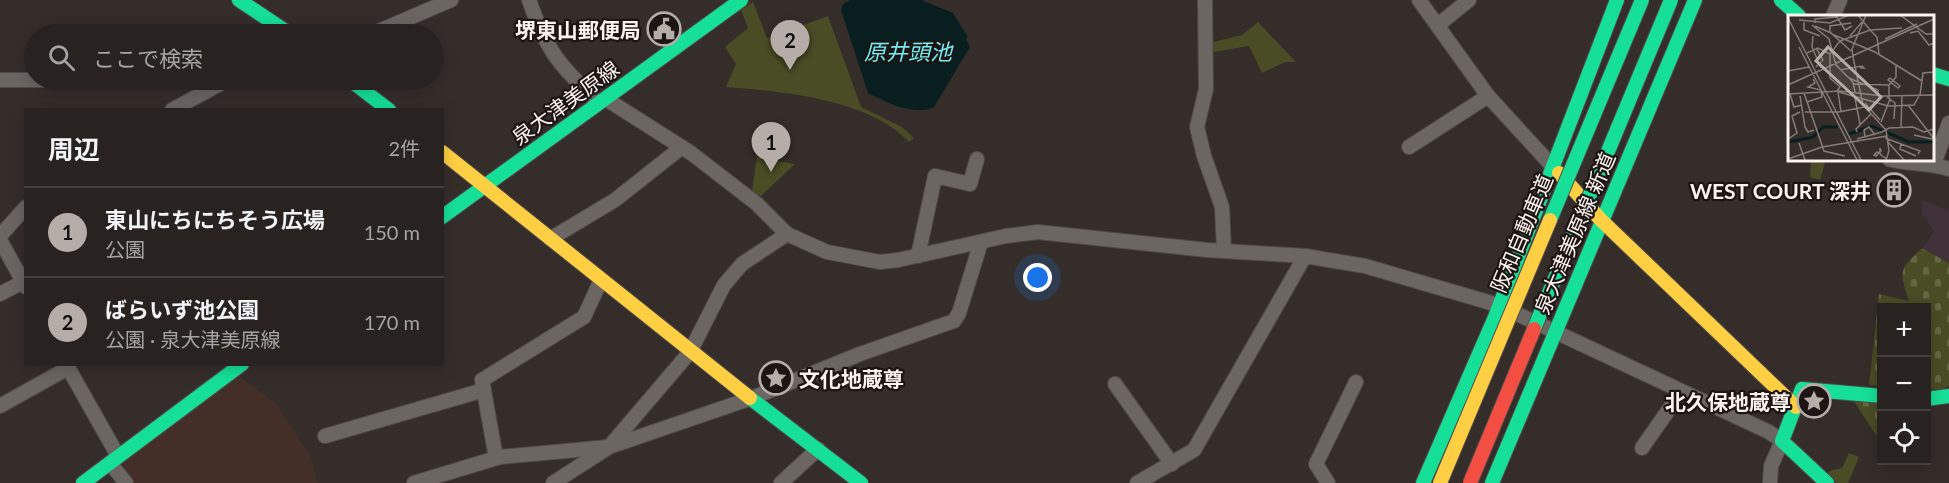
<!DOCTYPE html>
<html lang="ja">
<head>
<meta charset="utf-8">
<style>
	body { margin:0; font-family:Lato,"Noto Sans JP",sans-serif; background:#302a29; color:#f1f3f6 }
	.controls { position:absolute; right:18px; bottom:18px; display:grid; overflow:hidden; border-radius:0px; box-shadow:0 3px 15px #0003 }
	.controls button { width:54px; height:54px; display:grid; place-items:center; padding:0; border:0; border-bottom:2px solid #443f3e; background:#282220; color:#f1f3f6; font:30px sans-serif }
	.you { position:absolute; left:1038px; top:278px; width:21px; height:21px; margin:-15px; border:4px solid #fff; border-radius:50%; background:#1a73e8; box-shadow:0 0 0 9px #1a73e833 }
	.badge { display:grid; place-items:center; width:39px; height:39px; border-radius:50%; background:#b6ada9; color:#111; font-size:20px; font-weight:700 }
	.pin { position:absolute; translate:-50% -50px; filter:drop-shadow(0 2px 3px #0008) }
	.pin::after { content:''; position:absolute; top:32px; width:21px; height:18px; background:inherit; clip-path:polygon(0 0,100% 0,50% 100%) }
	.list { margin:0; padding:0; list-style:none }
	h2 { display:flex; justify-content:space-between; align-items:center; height:78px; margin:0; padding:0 24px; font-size:26px }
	h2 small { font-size:20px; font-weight:400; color:#a5a4a5 }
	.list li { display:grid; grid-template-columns:39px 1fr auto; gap:18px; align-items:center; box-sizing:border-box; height:90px; padding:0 24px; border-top:2px solid #443f3e }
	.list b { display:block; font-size:22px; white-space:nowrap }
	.list p { margin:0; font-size:20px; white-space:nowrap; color:#a5a4a5 }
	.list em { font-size:20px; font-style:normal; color:#a5a4a5 }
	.icon { flex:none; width:33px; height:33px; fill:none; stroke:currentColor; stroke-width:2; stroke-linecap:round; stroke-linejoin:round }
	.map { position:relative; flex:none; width:1949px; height:483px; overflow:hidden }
	.search { position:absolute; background:#282220; box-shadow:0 3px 15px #0003; left:24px; top:24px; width:420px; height:66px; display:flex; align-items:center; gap:15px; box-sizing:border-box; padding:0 21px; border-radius:33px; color:#a5a4a5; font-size:22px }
	.panel { position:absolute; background:#282220; box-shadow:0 3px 15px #0003; left:24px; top:108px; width:420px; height:258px; border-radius:0px }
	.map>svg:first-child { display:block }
	.built { fill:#432f28 }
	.education { fill:#3f3039 }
	.cemetery { fill:url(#cemetery-stones) }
	.park { fill:#494c24 }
	.water { fill:#081e1f }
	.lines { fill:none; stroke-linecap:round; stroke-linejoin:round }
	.street-casing { stroke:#514a48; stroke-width:16 }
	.fast-casing { stroke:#514a48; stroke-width:16 }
	.slow-casing { stroke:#514a48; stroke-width:16 }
	.street { stroke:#6c6663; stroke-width:14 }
	.fast { stroke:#16e098; stroke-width:14 }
	.slow { stroke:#ffcf43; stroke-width:14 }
	.fast-bridge-casing { stroke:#514a48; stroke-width:16; stroke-linecap:butt }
	.slow-bridge-casing { stroke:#514a48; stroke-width:16; stroke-linecap:butt }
	.jam-bridge-casing { stroke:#514a48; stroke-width:16; stroke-linecap:butt }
	.fast-bridge { stroke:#16e098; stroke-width:14 }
	.slow-bridge { stroke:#ffcf43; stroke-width:14 }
	.jam-bridge { stroke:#f24e42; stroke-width:14 }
	.labels { text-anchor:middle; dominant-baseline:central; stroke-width:4.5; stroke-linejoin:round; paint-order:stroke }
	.poi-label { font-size:21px; font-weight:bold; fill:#fcf2ee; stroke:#1c1513; text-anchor:end }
	.street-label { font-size:21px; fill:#fcf2ee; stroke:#1c1513 }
	.water-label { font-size:22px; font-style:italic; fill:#74eaf0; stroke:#1c1513 }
	.inset-river { fill:none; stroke:#081e1f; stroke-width:3 }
	.inset-road { fill:none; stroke:#857c78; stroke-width:1.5 }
	.view { fill:#b6ada9; fill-opacity:0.15; stroke:#b6ada9; stroke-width:3 }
	.inset-edge { fill:none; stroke:#fcf2ee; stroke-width:3 }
</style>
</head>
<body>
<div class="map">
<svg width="1949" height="483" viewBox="0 0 1949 483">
	<defs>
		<pattern id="cemetery-stones" width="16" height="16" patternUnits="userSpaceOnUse" patternTransform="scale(1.5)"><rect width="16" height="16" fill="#494c24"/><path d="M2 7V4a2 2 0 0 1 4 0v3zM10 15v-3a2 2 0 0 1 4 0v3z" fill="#646644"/></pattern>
	</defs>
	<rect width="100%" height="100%" fill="#352d2a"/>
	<polygon class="built" points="238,375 276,404 309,454 318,483 134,483 122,462"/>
	<polygon class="education" points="1922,200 1949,210 1949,263 1923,248 1934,231 1922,214"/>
	<g class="cemetery">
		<path d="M1922,248L1949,263V386L1941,390L1927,389L1926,308H1882L1881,386L1869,385L1879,294L1909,301C1899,270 1899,270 1922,248Z"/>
		<polygon points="1853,400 1881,402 1881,431 1876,435"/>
	</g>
	<g class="park">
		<path d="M753,2L767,38L828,16L861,107L902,127L914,138L909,142C870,99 780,91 726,87L736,64L725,47L748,28L741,10Z"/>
		<polygon points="1258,22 1296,62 1285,62 1262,73 1249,46 1214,52 1213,42 1242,35"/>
		<polygon points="757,157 795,164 761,196 752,191"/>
		<polygon points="1811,159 1826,159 1820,180 1810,177"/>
		<polygon points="1849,453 1859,457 1848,483 1837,483 1827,474 1832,470 1842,468"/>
	</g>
	<path class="water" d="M851,0H921L953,13L968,37L966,39L970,47L934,107C914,117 886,102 868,93L841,10L843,4Z"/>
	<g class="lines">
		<g class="street-casing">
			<g id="street">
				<path d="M529,0C548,54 559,64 599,103"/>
				<polyline points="1205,0 1206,89 1197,127 1204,156 1222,207 1224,250"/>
				<polyline points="1419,0 1488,96 1554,168"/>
				<polyline points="1833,16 1840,0"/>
				<polyline points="1438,25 1469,0"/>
				<polyline points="372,34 451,0"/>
				<polyline points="0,80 67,80"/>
				<polyline points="606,99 691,153 757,204 787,234 827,252 880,262 898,260 1006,236 1038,232 1207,250 1305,256 1365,266 1498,305 1769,432 1782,441 1771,466 1770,483"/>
				<polyline points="172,110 227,80"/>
				<polyline points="1409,147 1488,96"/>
				<path d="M1889,159C1909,165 1929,162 1949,169"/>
				<polyline points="1934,164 1949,123"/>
				<polyline points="0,236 26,207"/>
				<polyline points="550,239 615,200 682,147"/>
				<polyline points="0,240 26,287"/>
				<polyline points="918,256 935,176 970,184 977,159"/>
				<polyline points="0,294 23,282"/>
				<polyline points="66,364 118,456"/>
				<polyline points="1115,384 1172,464"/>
				<polyline points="0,406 68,368"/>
				<polyline points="325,436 484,390"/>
				<polyline points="1642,448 1681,392"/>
				<polyline points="496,458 482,380 584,317 601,280"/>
				<polyline points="110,463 126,483"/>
				<polyline points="414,483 500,457 609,447 752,398 860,354 954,321 959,313 981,242"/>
				<polyline points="553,483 609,447 690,352 724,285 742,264 787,234"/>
				<polyline points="781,483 818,449"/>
				<polyline points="1137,483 1194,450 1305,256"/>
				<polyline points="1328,483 1316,464 1356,382"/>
			</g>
		</g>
		<g class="fast-casing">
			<g id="fast">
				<polyline points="239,0 290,34"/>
				<polyline points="1781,0 1799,16"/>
				<polyline points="1932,74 1949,79"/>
				<polyline points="350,80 389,110"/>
				<polyline points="442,217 741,0"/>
				<polyline points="750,398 861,483"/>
				<polyline points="1926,399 1949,396"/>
				<polyline points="83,483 242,364"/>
				<polyline points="1423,483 1495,317 1617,0"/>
				<polyline points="1492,483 1695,0"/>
				<polyline points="1827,483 1782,441 1802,389 1882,396"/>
			</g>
		</g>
		<g class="slow-casing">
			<g id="slow">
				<polyline points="442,152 750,398"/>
				<polyline points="1559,173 1601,220 1796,407"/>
			</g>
		</g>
		<use href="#street" class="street"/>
		<use href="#fast" class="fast"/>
		<use href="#slow" class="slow"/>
		<g class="fast-bridge-casing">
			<g id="fast-bridge">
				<polyline points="1550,220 1642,0"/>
				<polyline points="1534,329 1671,0"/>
			</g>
		</g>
		<g class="slow-bridge-casing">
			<polyline id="slow-bridge" points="1440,483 1550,220"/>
		</g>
		<g class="jam-bridge-casing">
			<polyline id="jam-bridge" points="1470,483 1534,329"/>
		</g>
		<use href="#fast-bridge" class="fast-bridge"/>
		<use href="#slow-bridge" class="slow-bridge"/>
		<use href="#jam-bridge" class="jam-bridge"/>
	</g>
	<defs>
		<g id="civic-ring" transform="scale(1.725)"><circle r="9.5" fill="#1c1513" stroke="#b6ada9" stroke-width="1.5"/><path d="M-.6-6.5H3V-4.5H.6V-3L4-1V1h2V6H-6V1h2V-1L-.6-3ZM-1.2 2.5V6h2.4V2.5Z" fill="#b6ada9"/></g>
		<g id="building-ring" transform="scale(1.725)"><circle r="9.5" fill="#1c1513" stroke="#b6ada9" stroke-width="1.5"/><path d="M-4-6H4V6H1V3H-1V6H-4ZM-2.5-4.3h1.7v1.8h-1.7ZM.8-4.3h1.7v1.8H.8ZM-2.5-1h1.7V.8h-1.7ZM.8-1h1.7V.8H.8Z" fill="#b6ada9"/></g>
		<g id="sight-ring" transform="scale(1.725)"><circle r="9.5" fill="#1c1513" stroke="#b6ada9" stroke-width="1.5"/><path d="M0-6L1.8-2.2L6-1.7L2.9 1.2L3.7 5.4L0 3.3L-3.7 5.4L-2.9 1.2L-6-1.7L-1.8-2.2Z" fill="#b6ada9"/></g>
	</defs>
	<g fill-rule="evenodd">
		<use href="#civic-ring" x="664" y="29"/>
		<use href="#building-ring" x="1894" y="190"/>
		<use href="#sight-ring" x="776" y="378"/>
		<use href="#sight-ring" x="1814" y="401"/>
	</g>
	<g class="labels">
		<g class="poi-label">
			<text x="641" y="29">堺東山郵便局</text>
			<text x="1871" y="190">WEST COURT 深井</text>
			<text x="799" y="378" text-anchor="start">文化地蔵尊</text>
			<text x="1791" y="401">北久保地蔵尊</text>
		</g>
		<g class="street-label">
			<text transform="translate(565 102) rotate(-36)">泉大津美原線</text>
			<text transform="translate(1521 233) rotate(-67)">阪和自動車道</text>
			<text transform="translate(1574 233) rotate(-67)">泉大津美原線 新道</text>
		</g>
		<g class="water-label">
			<text x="908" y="51">原井頭池</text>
		</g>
	</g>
	<g transform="translate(1788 15)">
		<rect width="146" height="146" fill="#352d2a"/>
		<path class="inset-river" d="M61,119L84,111L121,127H146M0,127L25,122L35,112H50"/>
		<path class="inset-road" d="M70,0L82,15L114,13M112,0L138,19H146M0,3L73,145M11,5L42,8L61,0M16,7V15L32,21M27,8V4L49,2L57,15L64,11M24,10L41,24L48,50L65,67L67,77M27,11L43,18L63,36M42,17V11L63,8M122,18L130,16L141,30L146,28M46,20L87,37L134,66M25,21L24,32L33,53M62,21L74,7M97,24L129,9M11,32L69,145M19,38L30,33L42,39L52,26L82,15L89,22L91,39M42,39V63L52,72L49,76M65,42L75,90L98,115L101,136L98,145M65,42L64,34L78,0M28,52L35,45L28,33M52,55L74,51L76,53H72M0,56L21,52M61,63L90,75V80M102,63L112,71L110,73L100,65ZM66,69L101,70M0,70L146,4M50,77L53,97M51,77L100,91L126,90L131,81M16,78L36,136L57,141M0,79L52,76L95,81L146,80M2,79L6,92L14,90M132,80L135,58L146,57M12,81L17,112L20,117L26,115M99,82L107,88L106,104M67,83L72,109M101,83V70L108,62V51M19,87L34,82L33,75L20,72L27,68L25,64M77,88L92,105M120,90L146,124M17,97H51L76,92M93,107L102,84M113,112L114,80M69,117L68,114L83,99M94,117L101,113L125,112L136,117L146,114M126,120L144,124M77,122L76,115L81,112L87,120M97,123L132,136L130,139M0,124L9,118L4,101L12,97M69,124L94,117M100,127L116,145M11,128L17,145M113,129L112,134L128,141M92,136V133L93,136H92L91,138L88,141L86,140L89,137L91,138H92L93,140L99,144M0,144L34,132L99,121"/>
		<path class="view" d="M40,32L93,82L81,95L28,46Z"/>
		<rect width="146" height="146" class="inset-edge"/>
	</g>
</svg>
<div class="controls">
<button>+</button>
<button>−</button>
<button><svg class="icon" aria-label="locate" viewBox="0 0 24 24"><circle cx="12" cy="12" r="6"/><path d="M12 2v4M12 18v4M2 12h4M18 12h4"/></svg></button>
</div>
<div class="you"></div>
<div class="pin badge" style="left:771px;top:172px">1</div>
<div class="pin badge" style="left:790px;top:70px">2</div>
<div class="search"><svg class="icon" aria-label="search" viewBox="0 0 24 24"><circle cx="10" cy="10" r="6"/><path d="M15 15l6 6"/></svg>ここで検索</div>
<section class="panel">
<h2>周辺<small>2件</small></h2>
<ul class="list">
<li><span class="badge">1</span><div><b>東山にちにちそう広場</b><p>公園</p></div><em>150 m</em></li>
<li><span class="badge">2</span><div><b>ばらいず池公園</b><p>公園 · 泉大津美原線</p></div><em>170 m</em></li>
</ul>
</section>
</div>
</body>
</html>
